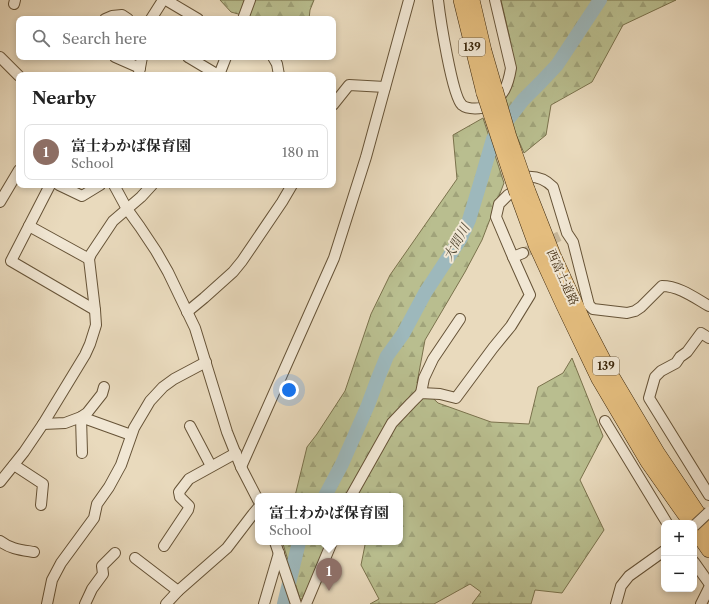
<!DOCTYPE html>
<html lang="en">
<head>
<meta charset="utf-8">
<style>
	body { margin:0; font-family:"Libre Caslon Text","Noto Serif JP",serif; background:#f6f6f6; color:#222 }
	.controls { position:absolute; right:12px; bottom:12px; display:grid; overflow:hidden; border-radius:8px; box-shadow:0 2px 6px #0003 }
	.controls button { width:36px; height:36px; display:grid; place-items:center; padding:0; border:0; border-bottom:1px solid #e0e0e0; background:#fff; color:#222; font:20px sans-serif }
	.you { position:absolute; left:289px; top:390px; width:14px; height:14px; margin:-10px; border:3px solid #fff; border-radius:50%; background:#1a73e8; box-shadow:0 0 0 6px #1a73e833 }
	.badge { display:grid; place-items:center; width:26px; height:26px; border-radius:50%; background:#db2777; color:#fff; font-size:13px; font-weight:700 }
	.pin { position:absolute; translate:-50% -33px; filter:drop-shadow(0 1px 2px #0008) }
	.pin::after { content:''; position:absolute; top:21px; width:14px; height:12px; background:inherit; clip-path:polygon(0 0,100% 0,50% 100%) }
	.popup { position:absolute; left:255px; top:493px; width:148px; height:52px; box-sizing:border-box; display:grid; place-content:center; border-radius:8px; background:#fff; filter:drop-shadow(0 1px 3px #0005); font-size:13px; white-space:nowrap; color:#767676 }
	.popup b { font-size:15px; color:#222 }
	.popup::after { content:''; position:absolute; left:50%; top:100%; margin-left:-8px; border:8px solid transparent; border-top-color:#fff }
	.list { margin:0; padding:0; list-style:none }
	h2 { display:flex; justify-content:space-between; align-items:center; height:52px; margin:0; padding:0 16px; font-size:17px }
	h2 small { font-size:13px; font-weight:400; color:#767676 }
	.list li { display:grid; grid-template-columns:26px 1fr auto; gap:12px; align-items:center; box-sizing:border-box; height:56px; margin:0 8px 8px; padding:0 8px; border:1px solid #e0e0e0; border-radius:8px }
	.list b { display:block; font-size:15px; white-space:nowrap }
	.list p { margin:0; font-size:13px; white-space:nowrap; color:#767676 }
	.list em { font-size:13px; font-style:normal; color:#767676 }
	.icon { flex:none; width:22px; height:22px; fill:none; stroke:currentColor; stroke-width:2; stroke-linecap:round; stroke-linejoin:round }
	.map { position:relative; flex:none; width:709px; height:604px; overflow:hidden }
	.search { position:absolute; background:#fff; box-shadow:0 2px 6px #0003; left:16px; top:16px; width:320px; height:44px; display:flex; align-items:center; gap:10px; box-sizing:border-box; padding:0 14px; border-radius:8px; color:#767676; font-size:15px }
	.panel { position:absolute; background:#fff; box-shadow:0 2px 6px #0003; left:16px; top:72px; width:320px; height:116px; border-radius:8px }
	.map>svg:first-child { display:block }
	.forest { fill:url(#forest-firs); stroke:#7a724c }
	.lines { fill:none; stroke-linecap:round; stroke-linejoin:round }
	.river { stroke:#9db8bc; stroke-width:14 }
	.minor-tunnel { stroke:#c6b699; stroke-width:10; stroke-dasharray:10 5; stroke-linecap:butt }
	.minor-casing { stroke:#665337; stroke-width:12 }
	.highway-casing { stroke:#3b260a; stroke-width:16 }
	.minor { stroke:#f1e7d4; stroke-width:10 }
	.highway { stroke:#e4bd7e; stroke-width:15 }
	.minor-bridge-casing { stroke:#665337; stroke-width:12; stroke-linecap:butt }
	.highway-bridge-casing { stroke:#3b260a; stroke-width:16; stroke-linecap:butt }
	.minor-bridge { stroke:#f1e7d4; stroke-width:10 }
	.highway-bridge { stroke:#e4bd7e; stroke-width:15 }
	.labels { text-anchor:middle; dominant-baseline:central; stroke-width:4; stroke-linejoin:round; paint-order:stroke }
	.shield { fill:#f1e7d4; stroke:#726047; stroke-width:1 }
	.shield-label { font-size:11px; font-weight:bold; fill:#3b260a }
	.street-label { font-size:12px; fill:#3b260a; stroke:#f1e7d4 }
	.water-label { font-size:13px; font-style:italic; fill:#544a36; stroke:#f1e7d4 }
</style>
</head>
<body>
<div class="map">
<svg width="709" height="604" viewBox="0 0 709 604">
	<defs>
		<pattern id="forest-firs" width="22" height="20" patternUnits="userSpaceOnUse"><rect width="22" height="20" fill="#b9be8f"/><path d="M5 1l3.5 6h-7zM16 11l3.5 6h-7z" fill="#a0a37a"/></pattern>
	</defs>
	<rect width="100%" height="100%" fill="#e9dabd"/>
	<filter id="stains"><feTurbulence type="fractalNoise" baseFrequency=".005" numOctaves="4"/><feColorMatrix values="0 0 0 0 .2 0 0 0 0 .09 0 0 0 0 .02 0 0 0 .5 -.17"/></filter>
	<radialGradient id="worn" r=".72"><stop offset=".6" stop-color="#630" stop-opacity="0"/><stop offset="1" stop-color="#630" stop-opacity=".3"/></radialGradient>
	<g class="forest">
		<polygon points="220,0 314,0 310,10 309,19 256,19 231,12"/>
		<polygon points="501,0 676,0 623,25 592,82 551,105 546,135 524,153 503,104 510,39"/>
		<polygon points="483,118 504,183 482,240 465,272 425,340 417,383 438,403 491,422 529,424 538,387 563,373 572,358 603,436 580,480 604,530 562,593 535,590 531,604 472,604 481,592 470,584 434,604 370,604 379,599 361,565 365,545 361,542 400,542 400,496 295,496 307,447 317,434 345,391 371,314 390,275 457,179 453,135"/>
		<polygon points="284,542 330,542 305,599 300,599 283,544"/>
	</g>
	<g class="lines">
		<g class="river">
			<polyline points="325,496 342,464 368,405 378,378 387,356 403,334 425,293 461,238 469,220 479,187 493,139 523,100 541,82 557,65 600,0"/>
			<polyline points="284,604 299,542"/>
		</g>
		<polyline class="minor-tunnel" points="523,253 562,235"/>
		<g class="minor-casing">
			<g id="minor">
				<polyline points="166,0 198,19"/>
				<path d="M438,0C440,17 452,96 462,105C468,110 482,109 488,106C504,96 508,86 511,68L495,0"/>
				<polyline points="14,4 15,0"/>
				<polyline points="105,19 112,16 122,15 128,19"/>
				<polyline points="151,19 163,0"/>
				<polyline points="243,19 250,0"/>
				<polyline points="0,57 19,76"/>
				<polyline points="115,57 140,68"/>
				<polyline points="188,57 218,75"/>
				<polyline points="273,57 277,64 279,75"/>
				<polyline points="139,73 142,57"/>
				<polyline points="219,75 226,57"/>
				<polyline points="333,105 349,85 385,87"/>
				<polyline points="50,185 11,261 95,310"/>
				<polyline points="59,185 82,196 100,185"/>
				<polyline points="114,185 127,209 140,227 156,251 168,272 195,328 227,432 241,467 258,500"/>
				<polyline points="0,202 19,170"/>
				<polyline points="29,226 89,259"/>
				<polyline points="513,257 523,253"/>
				<polyline points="187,312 204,298 233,272 242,261 282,202 292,185"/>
				<polyline points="709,338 701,333 687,352 680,357 676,363 661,371 655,377 649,398 709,495"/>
				<polyline points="421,393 424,378 433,359 460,319"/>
				<polyline points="605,421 667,523"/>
				<polyline points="43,424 65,423 81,417 87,413 102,394 104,387"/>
				<polyline points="190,426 211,466"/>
				<polyline points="82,453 81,417 131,435"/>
				<polyline points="14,465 43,484 41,505"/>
				<polyline points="241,467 334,258 366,157 409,0"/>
				<polyline points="0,482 24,452 43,424 85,355 90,344 96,325 95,310 89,259 91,254 113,221 141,197 152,185"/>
				<path d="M351,496L392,423L411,403L421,393L440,394L456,398L493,348L511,326L530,295L513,257L496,217L499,204L508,195L516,190L524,182L526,177C537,176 545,179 553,187L567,233L573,242L589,305L593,309L627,313L635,311L641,307L662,286C679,286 695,298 709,306"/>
				<path d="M0,541C10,549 22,550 34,552"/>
				<polyline points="275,542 296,604"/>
				<polyline points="164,546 188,510 189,506 180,497 179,492 189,479 236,453"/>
				<polyline points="135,558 178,591"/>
				<polyline points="694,562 709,583"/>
				<polyline points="47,604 52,580 61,563 94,518 97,504 109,487 121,465 134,428 150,401 163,387 174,379 206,362"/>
				<polyline points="85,604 92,589 103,574 102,566 115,553"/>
				<polyline points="166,604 178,591 227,548 253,514 258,508"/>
				<polyline points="264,604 279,553"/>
				<polyline points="306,604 332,542"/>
				<polyline points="616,604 621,586 629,576 664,551"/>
				<polyline points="701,604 709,588"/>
			</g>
		</g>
		<g class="highway-casing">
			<g id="highway">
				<polyline points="461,0 484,93"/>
				<polyline points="472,0 484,51 495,89"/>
				<polyline points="527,189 553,255 584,323 611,375 658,454 709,530"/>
				<polyline points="517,193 536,245 564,306 599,379 648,462 691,523"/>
				<polyline points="694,528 709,550"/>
			</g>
		</g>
		<use href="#minor" class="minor"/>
		<use href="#highway" class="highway"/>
		<g class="minor-bridge-casing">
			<polyline id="minor-bridge" points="694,526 709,512"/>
		</g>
		<g class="highway-bridge-casing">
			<g id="highway-bridge">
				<polyline points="495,89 509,137 527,189"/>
				<polyline points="484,93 517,193"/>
			</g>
		</g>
		<use href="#minor-bridge" class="minor-bridge"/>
		<use href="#highway-bridge" class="highway-bridge"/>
	</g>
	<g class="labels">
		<g class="shield">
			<rect x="459" y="38" width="26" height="18" rx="3"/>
			<rect x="593" y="357" width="26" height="18" rx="3"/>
		</g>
		<g class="shield-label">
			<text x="472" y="47">139</text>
			<text x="606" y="366">139</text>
		</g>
		<g class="street-label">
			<text transform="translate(563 277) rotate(66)">西富士道路</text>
		</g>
		<g class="water-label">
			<text transform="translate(456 242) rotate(-60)">大間川</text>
		</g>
	</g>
	<rect width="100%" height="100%" filter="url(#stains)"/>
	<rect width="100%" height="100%" fill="url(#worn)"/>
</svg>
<div class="controls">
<button>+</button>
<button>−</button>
</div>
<div class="you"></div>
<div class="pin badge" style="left:329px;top:591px;background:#8d6e63">1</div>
<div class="popup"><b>富士わかば保育園</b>School</div>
<div class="search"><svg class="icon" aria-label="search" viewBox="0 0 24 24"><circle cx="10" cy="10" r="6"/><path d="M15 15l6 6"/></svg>Search here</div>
<section class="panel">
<h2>Nearby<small></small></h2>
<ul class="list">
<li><span class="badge" style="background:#8d6e63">1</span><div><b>富士わかば保育園</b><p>School</p></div><em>180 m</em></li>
</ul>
</section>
</div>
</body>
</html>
